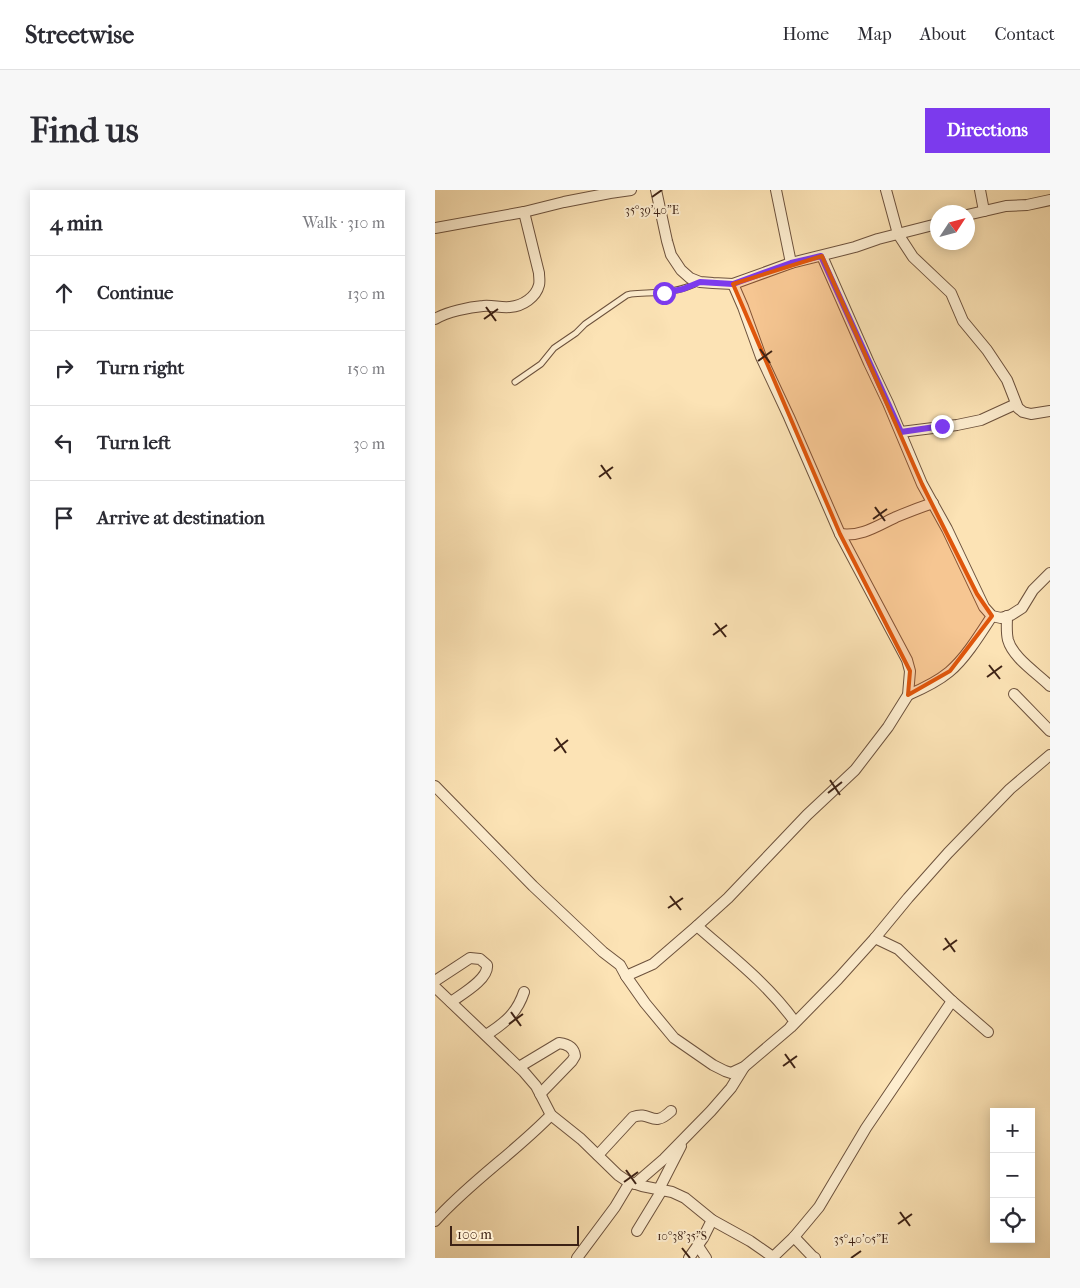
<!DOCTYPE html>
<html lang="en">
<head>
<meta charset="utf-8">
<style>
	body { margin:0; font-family:"IM FELL French Canon",serif; background:#f7f7f7; color:#2b2b33 }
	.controls { position:absolute; right:15px; bottom:15px; display:grid; overflow:hidden; border-radius:0px; box-shadow:0 2px 12px #0003 }
	.controls button { width:45px; height:45px; display:grid; place-items:center; padding:0; border:0; border-bottom:1px solid #e1e1e2; background:#fff; color:#2b2b33; font:25px sans-serif }
	.compass { position:absolute; left:495px; top:15px; width:45px; height:45px; border-radius:50%; background:#fff; box-shadow:0 2px 12px #0003; rotate:54deg }
	.scale { position:absolute; left:15px; bottom:12px; width:129px; box-sizing:border-box; padding-left:5px; border:2px solid #3d2215; border-top:0; font-size:14px; line-height:18px; white-space:nowrap; color:#3d2215; -webkit-text-stroke:4px #fdedcf; paint-order:stroke }
	.stop { position:absolute; width:15px; height:15px; margin:-11px; border:4px solid #7c3aed; border-radius:50%; background:#fff }
	.stop.end { background:#7c3aed; border-color:#fff; box-shadow:0 1px 5px #0008 }
	.list { margin:0; padding:0; list-style:none }
	h2 { display:flex; justify-content:space-between; align-items:center; height:65px; margin:0; padding:0 20px; font-size:21px }
	h2 small { font-size:16px; font-weight:400; color:#7c7c81 }
	.list li { display:grid; grid-template-columns:32px 1fr auto; gap:15px; align-items:center; box-sizing:border-box; height:75px; padding:0 20px; border-top:1px solid #e1e1e2 }
	.list b { display:block; font-size:19px; white-space:nowrap }
	.list em { font-size:16px; font-style:normal; color:#7c7c81 }
	.icon { flex:none; width:28px; height:28px; fill:none; stroke:currentColor; stroke-width:2; stroke-linecap:round; stroke-linejoin:round }
	.map { position:relative; flex:none; width:615px; height:1068px; overflow:hidden; border-radius:0px }
	header { display:flex; align-items:center; gap:30px; box-sizing:border-box; height:70px; padding:0 25px; background:#fff; border-bottom:1px solid #e1e1e2 }
	header strong { font-size:24px }
	nav { display:flex; gap:28px; margin-inline-start:auto; font-size:18px }
	.intro { display:flex; align-items:center; justify-content:space-between; box-sizing:border-box; height:120px; padding:0 30px }
	h1 { margin:0; font-size:35px }
	.button { padding:12px 22px; border-radius:0px; background:#7c3aed; color:#fff; font-size:18px; font-weight:700 }
	main { display:flex; gap:30px; padding:0 30px }
	aside { flex:1; background:#fff; border-radius:0px; box-shadow:0 2px 12px #0003 }
	.map>svg:first-child { display:block }
	.lines { fill:none; stroke-linecap:round; stroke-linejoin:round }
	.service-casing { stroke:#6d523d; stroke-width:7 }
	.minor-casing { stroke:#6d523d; stroke-width:12 }
	.service { stroke:#fdedcf; stroke-width:5 }
	.minor { stroke:#fdedcf; stroke-width:10 }
	.route { stroke:#7c3aed; stroke-width:6 }
	.marked { fill:#df560c; fill-opacity:0.2; stroke:#df560c; stroke-width:4; stroke-linejoin:round }
	.ticks { fill:none; stroke:#3d2215; stroke-width:2 }
	.ticks-label { font-size:12px; text-anchor:middle; fill:#3d2215; stroke:#fdedcf; stroke-width:4; stroke-linejoin:round; paint-order:stroke }
</style>
</head>
<body>
<header>
<strong>Streetwise</strong>
<nav><a>Home</a><a>Map</a><a>About</a><a>Contact</a></nav>
</header>
<div class="intro"><h1>Find us</h1><a class="button">Directions</a></div>
<main>
<aside>
<h2>4 min<small>Walk · 310 m</small></h2>
<ul class="list">
<li><svg class="icon" aria-label="ahead" viewBox="0 0 24 24"><path d="M12 20V5M6 11l6-6 6 6"/></svg><div><b>Continue</b></div><em>130 m</em></li>
<li><svg class="icon" aria-label="right" viewBox="0 0 24 24"><path d="M7 20v-9h11M14 6l5 5-5 5"/></svg><div><b>Turn right</b></div><em>150 m</em></li>
<li><svg class="icon" aria-label="left" viewBox="0 0 24 24"><path d="M17 20v-9H6M10 6l-5 5 5 5"/></svg><div><b>Turn left</b></div><em>30 m</em></li>
<li><svg class="icon" aria-label="arrive" viewBox="0 0 24 24"><path d="M6 21V4h12l-3 4 3 4H6"/></svg><div><b>Arrive at destination</b></div></li>
</ul>
</aside>
<div class="map">
<svg width="615" height="1068" viewBox="0 0 615 1068">
	<rect width="100%" height="100%" fill="#fce3b5"/>
	<filter id="stains"><feTurbulence type="fractalNoise" baseFrequency=".004" numOctaves="4"/><feColorMatrix values="0 0 0 0 .2 0 0 0 0 .09 0 0 0 0 .02 0 0 0 .5 -.17"/></filter>
	<radialGradient id="worn" r=".72"><stop offset=".6" stop-color="#630" stop-opacity="0"/><stop offset="1" stop-color="#630" stop-opacity=".3"/></radialGradient>
	<g class="lines">
		<g class="service-casing">
			<path id="service" d="M80,192L106,174L119,158L141,143L150,134L192,105L196,104C222,102 240,104 264,92"/>
		</g>
		<g class="minor-casing">
			<g id="minor">
				<polyline points="221,0 232,51 236,65 246,80 255,88 265,92 278,93 298,94 356,73 420,57 443,49 502,34"/>
				<polyline points="341,0 356,73"/>
				<polyline points="451,0 463,44 478,67 516,103 528,131 552,160 572,190 583,218 588,222 596,224 615,221"/>
				<polyline points="545,0 549,21"/>
				<polyline points="532,25 571,16 592,15 615,10"/>
				<polyline points="0,38 89,22 129,12 175,3 196,0"/>
				<polyline points="387,66 434,173 453,213 487,294 512,339 549,417 557,426 566,428 576,425 587,418 598,400 615,383"/>
				<path d="M0,129C12,122 34,117 48,116C57,115 66,118 75,117C88,116 101,107 104,95C105,91 104,87 104,83L89,22"/>
				<polyline points="466,242 522,235 546,230 581,214"/>
				<path d="M405,344C426,347 442,336 461,327C473,322 486,317 498,313"/>
				<path d="M572,426C572,434 571,442 573,450C578,468 602,483 615,496"/>
				<polyline points="579,504 615,541"/>
				<path d="M473,505C487,499 502,492 514,482C530,469 546,443 557,426"/>
				<polyline points="0,596 98,696 168,762 185,775 191,786 218,774 262,736 293,708 372,625 420,580 453,537 473,505 475,481 472,470 405,344 354,227 326,167 308,117 298,94"/>
				<path d="M262,736C296,766 333,794 360,832L356,836"/>
				<polyline points="440,748 463,759 517,811 553,842"/>
				<polyline points="191,786 210,813 239,848 278,875 290,881 296,883 309,877 356,837 403,789 440,748 473,708 513,663 575,599 615,565"/>
				<path d="M0,791L35,768L45,769L52,775C54,789 27,804 16,812"/>
				<polyline points="0,797 89,882 101,896 116,925 146,949 183,985 192,991 207,996 237,1002 250,1008 277,1030 315,1051 338,1067"/>
				<path d="M51,845C70,833 82,823 89,802"/>
				<path d="M84,877L124,853C132,854 139,857 140,866L137,871L105,904"/>
				<path d="M163,965L198,927C216,920 217,939 236,921"/>
				<polyline points="200,994 229,969 276,921 296,898 309,877"/>
				<polyline points="224,999 246,956"/>
				<path d="M0,1031C35,992 79,963 116,925"/>
				<polyline points="202,1041 227,1000"/>
				<polyline points="359,1047 377,1066 380,1068"/>
				<polyline points="263,1056 271,1068"/>
				<polyline points="142,1068 180,1017 195,992"/>
				<polyline points="254,1068 268,1048 277,1030"/>
				<polyline points="337,1068 359,1047 384,1017 431,938 517,811"/>
			</g>
		</g>
		<use href="#service" class="service"/>
		<use href="#minor" class="minor"/>
	</g>
	<g class="lines">
		<polyline class="route" points="229,103 248,99 265,92 298,94 356,73 386,66 466,242 507,236"/>
	</g>
	<path class="marked" d="M387,66L487,294L542,404L557,426L515,481L473,505L475,481L405,344L298,94Z"/>
	<path class="ticks" d="M217,7L227,0M51,117L61,131M49,129L63,119M325,159L335,173M323,171L337,161M166,275L176,289M164,287L178,277M440,317L450,331M438,329L452,319M280,433L291,447M278,445L292,435M554,475L565,489M552,487L567,476M121,548L131,563M119,561L133,550M395,590L405,605M393,603L407,592M235,706L246,720M233,718L248,708M510,748L520,762M508,760L522,750M76,822L86,836M74,834L88,824M350,864L360,878M348,876L362,866M191,980L201,994M189,992L203,982M465,1022L475,1036M463,1034L477,1024M247,1058L255,1068M416,1068L426,1061"/>
	<g class="ticks-label">
		<text x="217" y="24">35°39'40"E</text>
		<text x="247" y="1050">10°38'35"S</text>
		<text x="426" y="1053">35°40'05"E</text>
	</g>
	<rect width="100%" height="100%" filter="url(#stains)"/>
	<rect width="100%" height="100%" fill="url(#worn)"/>
</svg>
<div class="controls">
<button>+</button>
<button>−</button>
<button><svg class="icon" aria-label="locate" viewBox="0 0 24 24"><circle cx="12" cy="12" r="6"/><path d="M12 2v4M12 18v4M2 12h4M18 12h4"/></svg></button>
</div>
<svg class="compass" viewBox="-18 -18 36 36"><path d="M0-13l5 13h-10z" fill="#e53935"/><path d="M0 13l5-13h-10z" fill="#7c7c81"/></svg>
<div class="scale">100 m</div>
<div class="stop" style="left:229px;top:103px"></div>
<div class="stop end" style="left:507px;top:236px"></div>
</div>
</main>
</body>
</html>
